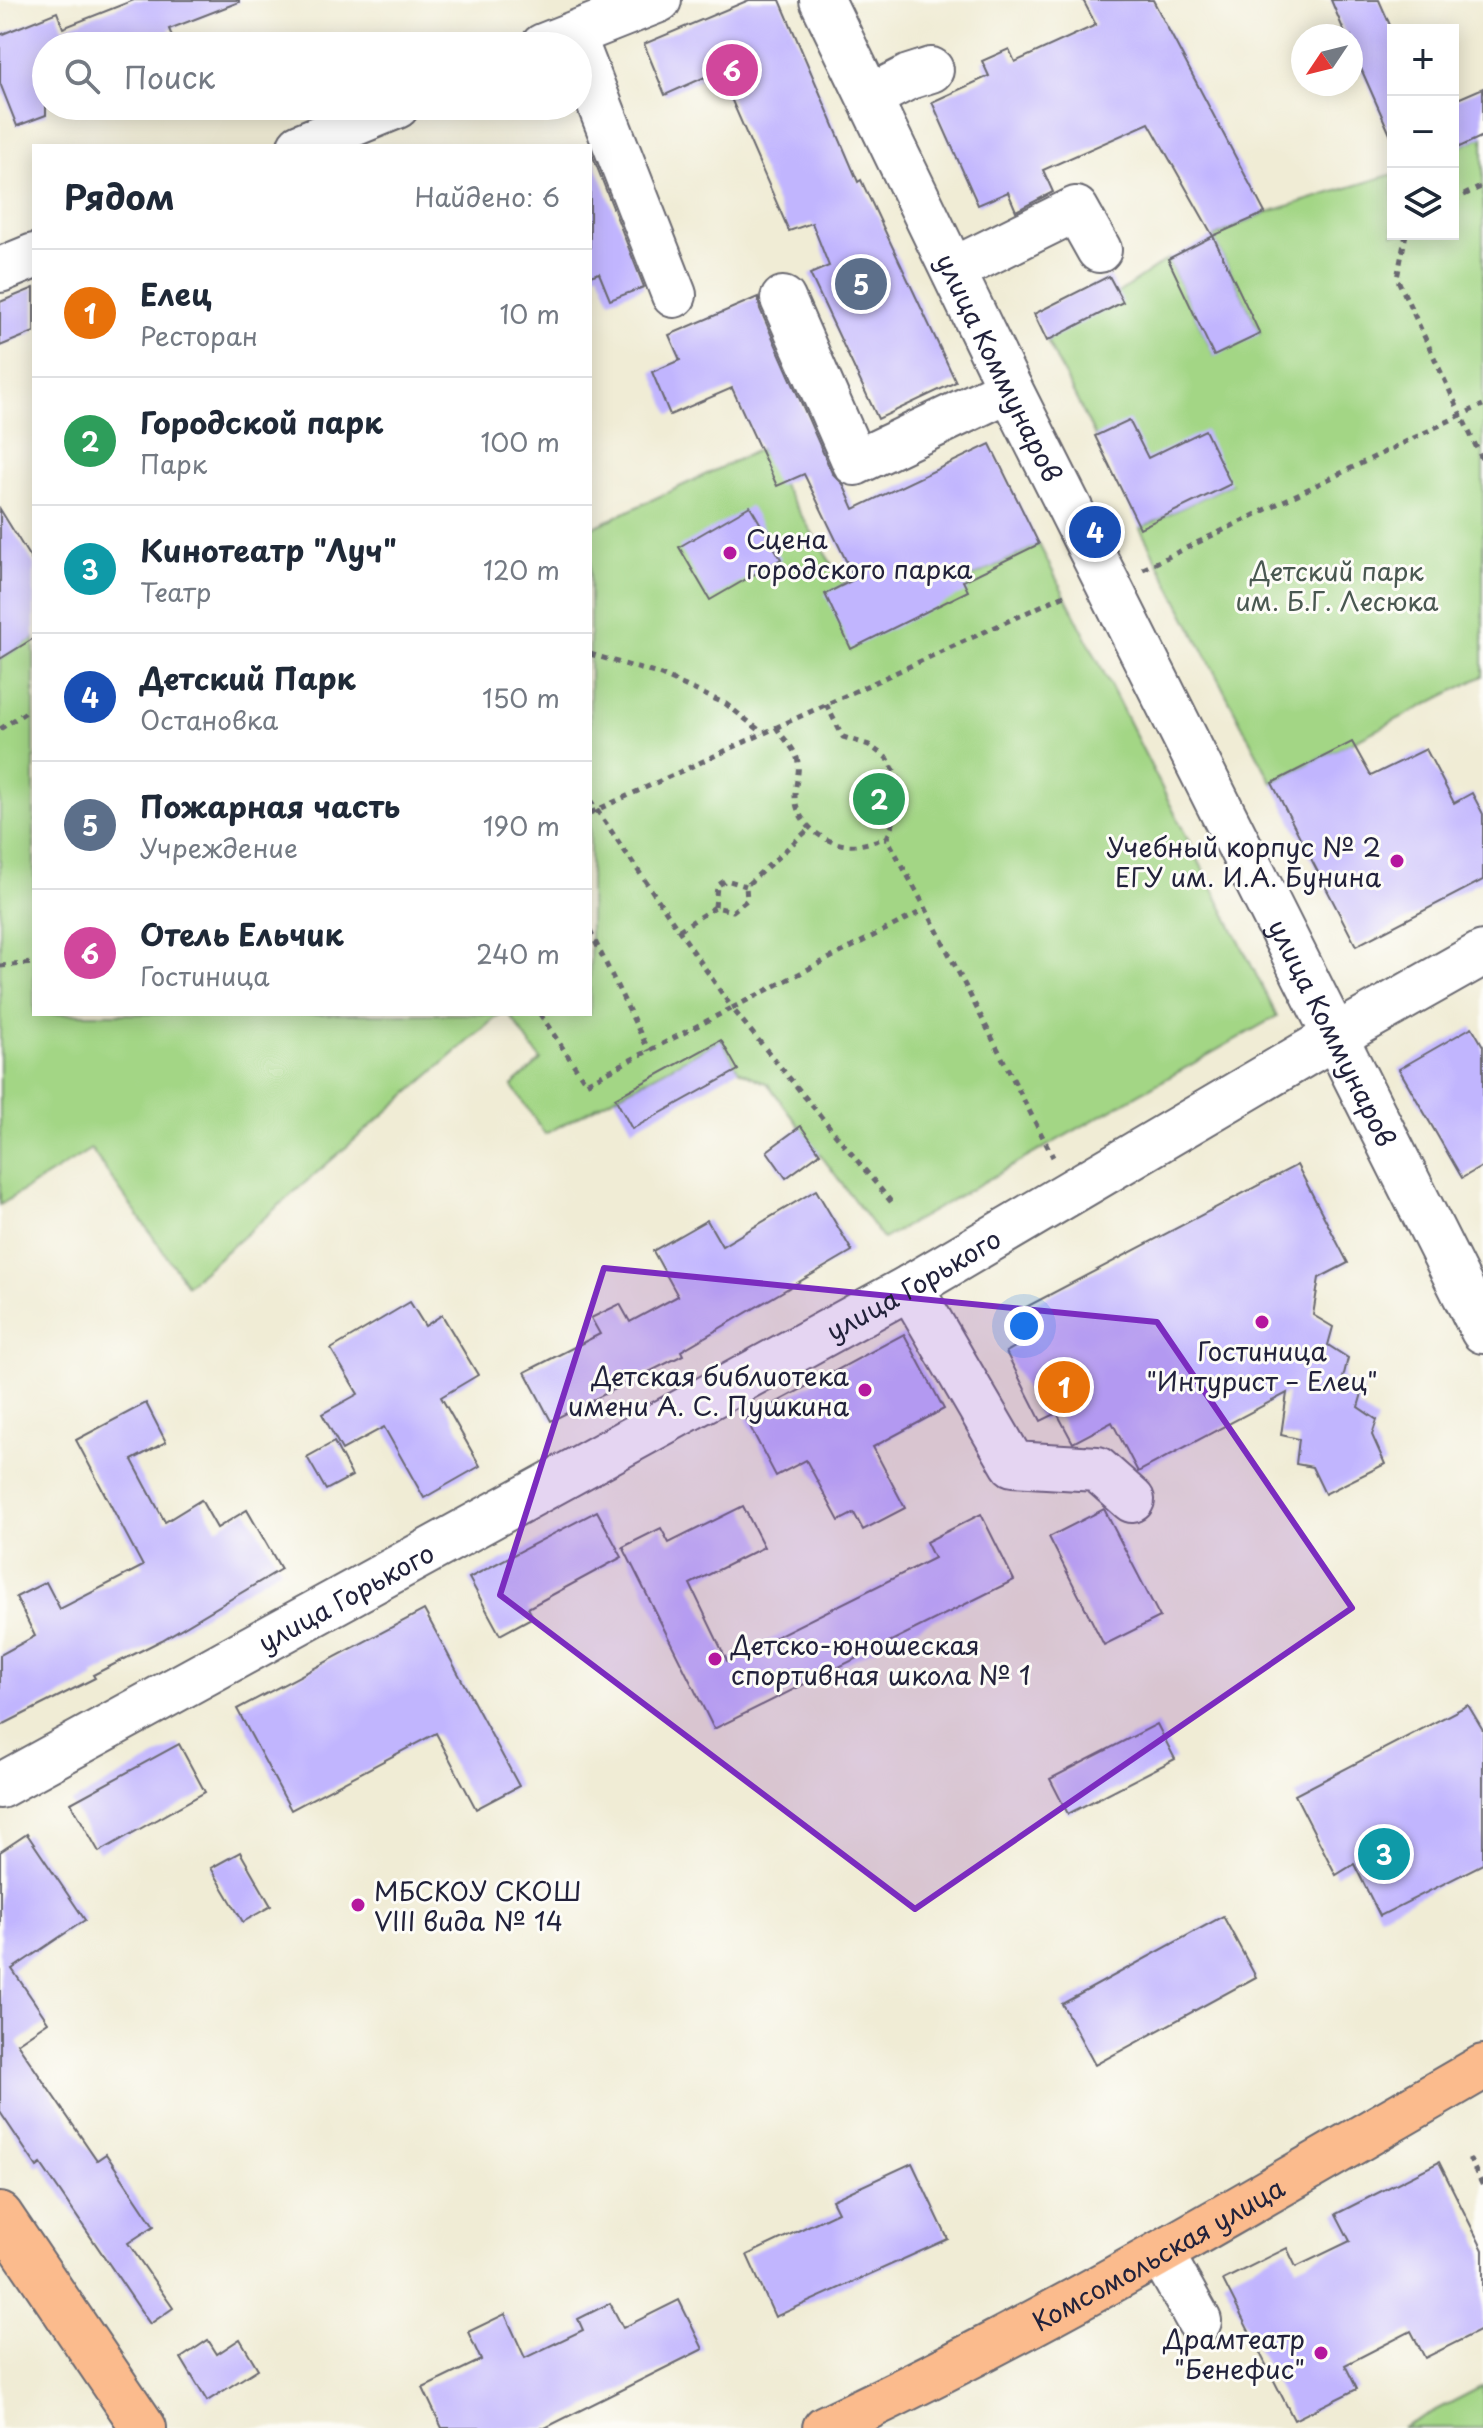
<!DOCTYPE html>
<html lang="ru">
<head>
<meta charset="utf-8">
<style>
	body { margin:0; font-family:"Playpen Sans",sans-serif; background:#f2f2f3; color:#1f2937 }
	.controls { position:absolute; right:24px; top:24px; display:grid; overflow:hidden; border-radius:0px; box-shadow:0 4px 20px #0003 }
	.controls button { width:72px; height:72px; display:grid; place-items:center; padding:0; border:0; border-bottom:2px solid #e0e1e3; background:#fff; color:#1f2937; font:40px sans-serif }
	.compass { position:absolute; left:1291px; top:24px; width:72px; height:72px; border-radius:50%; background:#fff; box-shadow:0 4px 20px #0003; rotate:235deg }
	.you { position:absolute; left:1024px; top:1326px; width:28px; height:28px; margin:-20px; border:6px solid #fff; border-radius:50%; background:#1a73e8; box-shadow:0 0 0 12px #1a73e833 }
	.badge { display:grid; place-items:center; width:52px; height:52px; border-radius:50%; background:#b5179e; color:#fff; font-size:26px; font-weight:700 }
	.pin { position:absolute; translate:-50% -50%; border:4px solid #fff; box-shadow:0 2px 8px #0006 }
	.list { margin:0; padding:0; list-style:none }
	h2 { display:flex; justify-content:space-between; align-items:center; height:104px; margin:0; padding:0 32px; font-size:34px }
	h2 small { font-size:26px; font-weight:400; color:#747a83 }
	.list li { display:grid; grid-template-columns:52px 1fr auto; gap:24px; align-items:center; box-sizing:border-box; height:128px; padding:0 32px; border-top:2px solid #e0e1e3 }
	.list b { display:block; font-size:30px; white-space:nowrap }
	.list p { margin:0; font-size:26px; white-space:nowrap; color:#747a83 }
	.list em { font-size:26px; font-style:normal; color:#747a83 }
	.icon { flex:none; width:44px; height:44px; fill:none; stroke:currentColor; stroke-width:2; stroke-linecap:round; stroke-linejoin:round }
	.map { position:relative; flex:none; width:1483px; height:2428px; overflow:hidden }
	.search { position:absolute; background:#fff; box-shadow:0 4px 20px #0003; left:32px; top:32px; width:560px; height:88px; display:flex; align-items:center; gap:20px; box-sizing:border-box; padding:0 28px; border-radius:44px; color:#747a83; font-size:30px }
	.panel { position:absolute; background:#fff; box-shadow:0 4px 20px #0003; left:32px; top:144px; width:560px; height:872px; border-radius:0px }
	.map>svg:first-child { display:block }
	.green { fill:#a3d685; stroke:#627c60; stroke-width:2 }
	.building { fill:#c1b5fe }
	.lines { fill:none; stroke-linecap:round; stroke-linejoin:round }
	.minor-casing { stroke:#6a6971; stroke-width:48 }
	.major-casing { stroke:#6a6971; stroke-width:48 }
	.path { stroke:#6a6971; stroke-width:5; stroke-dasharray:6 6; stroke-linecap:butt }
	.minor { stroke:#fff; stroke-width:44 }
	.major { stroke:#fbbb8d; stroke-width:44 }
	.marked { fill:#7b2cbf; fill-opacity:0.2; stroke:#7b2cbf; stroke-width:6; stroke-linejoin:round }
	.poi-dot { fill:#b5179e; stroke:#fdfcf7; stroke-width:3 }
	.labels { text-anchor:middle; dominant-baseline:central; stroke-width:6; stroke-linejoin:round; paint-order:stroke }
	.street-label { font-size:26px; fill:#22223b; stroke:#fdfcf7 }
	.poi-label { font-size:26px; fill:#22223b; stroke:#fdfcf7; text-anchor:start }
	.park-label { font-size:26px; fill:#495851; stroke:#fdfcf7 }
</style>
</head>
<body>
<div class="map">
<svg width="1483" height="2428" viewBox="0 0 1483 2428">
	<rect width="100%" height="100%" fill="#fdfcf7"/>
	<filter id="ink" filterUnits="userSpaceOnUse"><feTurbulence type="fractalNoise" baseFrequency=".0125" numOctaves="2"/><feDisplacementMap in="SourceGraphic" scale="16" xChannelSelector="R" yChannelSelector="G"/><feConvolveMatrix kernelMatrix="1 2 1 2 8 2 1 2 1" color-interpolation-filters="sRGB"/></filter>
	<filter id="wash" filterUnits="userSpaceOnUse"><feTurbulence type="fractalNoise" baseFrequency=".006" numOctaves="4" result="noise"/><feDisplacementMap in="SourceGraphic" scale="32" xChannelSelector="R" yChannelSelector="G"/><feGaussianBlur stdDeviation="1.8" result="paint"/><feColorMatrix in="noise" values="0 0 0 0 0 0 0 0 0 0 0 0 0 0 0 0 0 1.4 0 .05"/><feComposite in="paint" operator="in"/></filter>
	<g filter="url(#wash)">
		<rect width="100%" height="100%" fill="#f0ecd5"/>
		<g class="green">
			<polygon points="1483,136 1483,676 1272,783 1140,528 1231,484 1134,465 1095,436 1047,341 1168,259 1214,355 1260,333 1213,237 1265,213 1393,174 1393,234 1453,234 1453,150"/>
			<polygon points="760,449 844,584 941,537 964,581 1039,544 1277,1016 883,1239 768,1084 738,1070 721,1040 545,1134 512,1086 541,1060 509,1014 590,1014 590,529"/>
			<polygon points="34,638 34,1014 500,1014 187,1285 91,1149 0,1205 0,659"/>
			<polygon points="1483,2386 1483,2428 1402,2428"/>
		</g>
		<g id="blocks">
			<g class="building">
				<polygon points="134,0 239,0 239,2 169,29 176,46 46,46 46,115 17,126 0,83 0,35 57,12 63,28"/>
				<polygon points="749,0 780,0 858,182 861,180 956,382 878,419 810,274 829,266 812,223 789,231 730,96 726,98 714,73 665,95 644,44"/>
				<polygon points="1083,0 1153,0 1265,213 1213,236 1149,123 1043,170 1053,192 1016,211 1008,192 978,205 932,102 989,76 982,61 1009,49 1015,62 1096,25"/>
				<polygon points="1331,0 1379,0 1393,32 1393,141 1351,46 1351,36 1346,36"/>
				<polygon points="1483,88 1483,136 1453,150 1453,101"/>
				<polygon points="590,149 644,287 610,300 599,273 590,276"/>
				<polygon points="1213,236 1260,334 1214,356 1168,259"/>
				<polygon points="1109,276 1123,302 1047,341 1034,314"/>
				<polygon points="34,288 34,332 0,346 0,302"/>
				<polygon points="758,297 760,309 832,473 843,484 854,509 990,444 1039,544 963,581 968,591 851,649 825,594 855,579 804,474 777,486 732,388 670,415 652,372 680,360 669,335"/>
				<polygon points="1129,420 1148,458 1205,430 1231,484 1140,528 1095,436"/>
				<polygon points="750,506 781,559 710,600 679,547"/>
				<polygon points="0,509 34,564 34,638 0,659"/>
				<polygon points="1352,742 1371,776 1426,749 1454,803 1472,793 1483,814 1483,880 1356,946 1272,783"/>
				<polygon points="1472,1027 1483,1046 1483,1166 1462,1178 1399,1069"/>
				<polygon points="721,1040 738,1070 632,1129 615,1098"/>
				<polygon points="801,1126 820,1153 786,1178 767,1151"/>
				<polygon points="1297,1165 1348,1263 1319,1278 1313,1315 1333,1327 1328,1345 1348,1358 1343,1378 1363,1390 1358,1407 1377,1420 1372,1435 1385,1464 1325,1494 1312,1467 1296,1464 1299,1439 1281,1435 1287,1393 1138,1472 1112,1422 1073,1443 1057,1413 1041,1421 1006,1352 1026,1341 1011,1315"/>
				<polygon points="816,1190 852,1251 681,1351 683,1355 551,1421 525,1372 600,1334 591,1318 620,1304 630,1322 678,1296 653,1251 707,1220 722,1246"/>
				<polygon points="410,1302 425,1326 442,1315 478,1375 441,1397 480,1466 424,1498 384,1427 342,1450 322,1414 358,1394 331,1349"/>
				<polygon points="904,1334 944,1409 873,1447 905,1508 863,1530 854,1513 839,1521 806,1460 776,1476 746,1419"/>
				<polygon points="146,1403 166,1442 132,1460 165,1522 201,1500 217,1528 247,1510 281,1569 162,1640 93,1675 95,1678 0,1726 0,1655 35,1636 16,1597 46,1582 60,1609 143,1566 76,1440"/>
				<polygon points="334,1442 352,1476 326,1490 307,1457"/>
				<polygon points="743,1506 764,1547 690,1584 727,1661 934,1558 926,1542 981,1514 1014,1580 714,1729 623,1547 661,1528 669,1543"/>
				<polygon points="1104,1509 1160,1617 1104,1645 1049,1537"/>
				<polygon points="597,1511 622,1557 528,1608 533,1617 500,1635 469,1578"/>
				<polygon points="424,1610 519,1786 476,1809 436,1733 291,1810 237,1709"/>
				<polygon points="1468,1705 1483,1730 1483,1864 1380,1916 1354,1864 1336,1875 1295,1795"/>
				<polygon points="1157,1724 1175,1759 1068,1814 1050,1779"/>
				<polygon points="179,1744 205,1792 99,1852 71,1803"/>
				<polygon points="27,1834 85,1920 12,1969 48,2022 17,2043 97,2160 106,2154 154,2226 128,2243 173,2308 150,2324 41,2164 37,2167 0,2112 0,1852"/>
				<polygon points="240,1852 271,1906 243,1922 211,1868"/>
				<polygon points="1223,1916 1256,1977 1095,2065 1062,2004"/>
				<polygon points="1439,2162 1483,2250 1483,2329 1425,2358 1411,2331 1345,2365 1357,2389 1294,2420 1223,2280 1287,2248 1296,2267 1350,2241 1336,2214"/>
				<polygon points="912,2163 948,2239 775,2317 747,2255 838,2212 832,2200"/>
				<polygon points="679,2300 703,2349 545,2428 442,2428 423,2388 481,2360 468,2332 505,2314 525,2358 583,2330 578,2319 610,2303 623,2328"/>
				<polygon points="240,2339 258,2369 207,2401 181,2358 208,2340 217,2354"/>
			</g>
		</g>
	</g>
	<g filter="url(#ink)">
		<use href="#blocks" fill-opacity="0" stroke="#6a6971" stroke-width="2"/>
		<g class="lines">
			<g class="minor-casing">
				<g id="minor">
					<path id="s1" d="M822,0L1010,389L1483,1331"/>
					<polyline points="543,46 659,0"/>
					<polyline points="578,49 674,295"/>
					<polyline points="870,97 909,77 931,70"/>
					<polyline points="300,146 397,106"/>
					<polyline points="0,270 34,256"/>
					<polyline points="953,270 1076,209 1099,250"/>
					<polyline points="783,299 855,463 1010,389"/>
					<polyline points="910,1287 1013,1464 1097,1469 1132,1500"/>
					<path id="s2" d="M0,1786L910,1287L1334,1037L1483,953"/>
					<polyline points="1161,2253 1199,2321"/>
				</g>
			</g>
			<g class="major-casing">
				<g id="major">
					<polyline points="0,2215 144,2428"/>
					<path id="s3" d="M825,2428C1051,2322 1267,2192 1483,2067"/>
				</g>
			</g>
			<g class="path">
				<polyline points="1453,200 1483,186"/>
				<polyline points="1406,234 1397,278 1461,415 1483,405"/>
				<polyline points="1143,569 1461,415 1483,461"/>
				<polyline points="590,654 661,675 726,704 763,733"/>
				<polyline points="826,704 843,737 869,745 888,759 899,780 903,799 887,838 926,909"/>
				<path d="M776,727C782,737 794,748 797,758C801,771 795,783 795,796C796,825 828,848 857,845C867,844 877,840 887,838"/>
				<polyline points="0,729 34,707"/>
				<polyline points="590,800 732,1008 926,909 1053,1157"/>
				<polyline points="590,813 1069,593"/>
				<polyline points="715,907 717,886 726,880 746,886"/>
				<polyline points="679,930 715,907 733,911 747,900 746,886 810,828"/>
				<polyline points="590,931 649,1051"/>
				<polyline points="0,966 34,963"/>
				<polyline points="540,1014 586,1083 732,1008 892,1203"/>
				<polyline points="1469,2158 1483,2186"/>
			</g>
			<use href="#minor" class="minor"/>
			<use href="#major" class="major"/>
		</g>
	</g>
	<path class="marked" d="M604,1268L1157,1322L1352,1608L915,1909L500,1595Z"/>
	<g class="poi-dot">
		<circle cx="730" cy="553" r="8"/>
		<circle cx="1397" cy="861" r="8"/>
		<circle cx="1262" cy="1322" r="8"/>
		<circle cx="865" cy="1390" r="8"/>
		<circle cx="715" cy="1659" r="8"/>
		<circle cx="358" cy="1905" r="8"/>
		<circle cx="1321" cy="2353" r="8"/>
	</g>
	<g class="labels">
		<g class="street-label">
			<text stroke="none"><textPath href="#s1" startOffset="408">улица Коммунаров</textPath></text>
			<text stroke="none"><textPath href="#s1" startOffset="1152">улица Коммунаров</textPath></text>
			<text stroke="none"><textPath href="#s2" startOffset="1042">улица Горького</textPath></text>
			<text stroke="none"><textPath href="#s2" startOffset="394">улица Горького</textPath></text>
			<text stroke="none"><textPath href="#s3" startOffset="376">Комсомольская улица</textPath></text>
		</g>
		<g class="poi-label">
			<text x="746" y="538">Сцена<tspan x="746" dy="30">городского парка</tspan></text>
			<text x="1381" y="846" text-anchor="end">Учебный корпус № 2<tspan x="1381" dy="30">ЕГУ им. И.А. Бунина</tspan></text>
			<text x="1262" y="1350" text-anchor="middle">Гостиница<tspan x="1262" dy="30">"Интурист – Елец"</tspan></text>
			<text x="849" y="1375" text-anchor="end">Детская библиотека<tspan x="849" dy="30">имени А. С. Пушкина</tspan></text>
			<text x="731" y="1644">Детско-юношеская<tspan x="731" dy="30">спортивная школа № 1</tspan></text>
			<text x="374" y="1890">МБСКОУ СКОШ<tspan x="374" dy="30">VIII вида № 14</tspan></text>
			<text x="1305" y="2338" text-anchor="end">Драмтеатр<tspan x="1305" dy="30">"Бенефис"</tspan></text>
		</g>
		<g class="park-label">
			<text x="1337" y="570">Детский парк<tspan x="1337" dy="30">им. Б.Г. Лесюка</tspan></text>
		</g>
	</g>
</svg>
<div class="controls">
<button>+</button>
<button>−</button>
<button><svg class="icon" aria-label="layers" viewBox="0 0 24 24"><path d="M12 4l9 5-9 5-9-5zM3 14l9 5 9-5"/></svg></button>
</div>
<svg class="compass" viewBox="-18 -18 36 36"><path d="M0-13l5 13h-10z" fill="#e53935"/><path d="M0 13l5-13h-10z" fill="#747a83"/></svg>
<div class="you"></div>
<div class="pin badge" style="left:1064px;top:1387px;background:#e8710a">1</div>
<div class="pin badge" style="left:879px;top:799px;background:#2e9e5b">2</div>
<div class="pin badge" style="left:1384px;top:1854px;background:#0f9aa8">3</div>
<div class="pin badge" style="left:1095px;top:532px;background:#1a4fb4">4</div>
<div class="pin badge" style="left:861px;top:284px;background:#5c6f8a">5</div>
<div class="pin badge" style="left:732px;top:70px;background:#d1479c">6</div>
<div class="search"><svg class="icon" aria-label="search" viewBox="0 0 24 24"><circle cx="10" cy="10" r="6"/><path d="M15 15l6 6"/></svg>Поиск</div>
<section class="panel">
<h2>Рядом<small>Найдено: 6</small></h2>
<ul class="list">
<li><span class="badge" style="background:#e8710a">1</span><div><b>Елец</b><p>Ресторан</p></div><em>10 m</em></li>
<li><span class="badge" style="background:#2e9e5b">2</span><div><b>Городской парк</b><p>Парк</p></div><em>100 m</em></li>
<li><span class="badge" style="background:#0f9aa8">3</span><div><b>Кинотеатр &quot;Луч&quot;</b><p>Театр</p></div><em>120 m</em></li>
<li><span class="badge" style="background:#1a4fb4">4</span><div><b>Детский Парк</b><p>Остановка</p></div><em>150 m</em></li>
<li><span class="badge" style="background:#5c6f8a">5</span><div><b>Пожарная часть</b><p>Учреждение</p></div><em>190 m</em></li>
<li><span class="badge" style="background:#d1479c">6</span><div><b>Отель Ельчик</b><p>Гостиница</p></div><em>240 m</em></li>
</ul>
</section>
</div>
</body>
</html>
